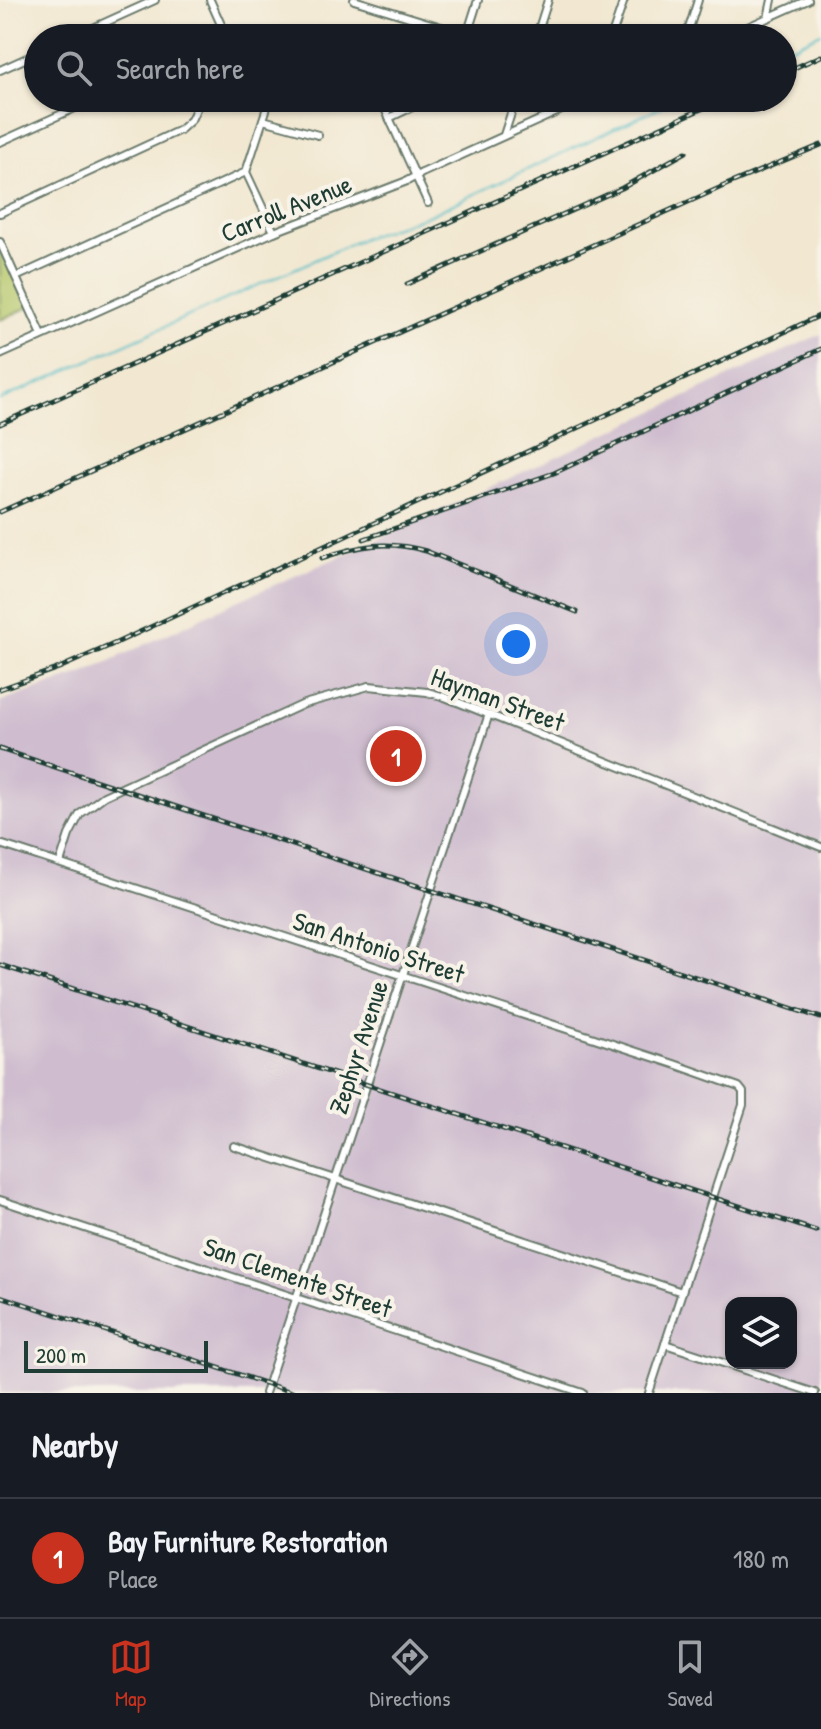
<!DOCTYPE html>
<html lang="en">
<head>
<meta charset="utf-8">
<style>
	body { margin:0; font-family:"Patrick Hand",sans-serif; background:#242831; color:#f1f3f6 }
	.controls { position:absolute; right:24px; bottom:24px; display:grid; overflow:hidden; border-radius:16px; box-shadow:0 2px 6px #0004 }
	.controls button { width:72px; height:72px; display:grid; place-items:center; padding:0; border:0; border-bottom:2px solid #363941; background:#171b24; color:#f1f3f6; font:40px sans-serif }
	.scale { position:absolute; left:24px; bottom:20px; width:184px; box-sizing:border-box; padding-left:8px; border:4px solid #1f3d34; border-top:0; font-size:22px; line-height:28px; white-space:nowrap; color:#1f3d34; -webkit-text-stroke:6px #f7f3e8; paint-order:stroke }
	.you { position:absolute; left:516px; top:644px; width:28px; height:28px; margin:-20px; border:6px solid #fff; border-radius:50%; background:#1a73e8; box-shadow:0 0 0 12px #1a73e833 }
	.badge { display:grid; place-items:center; width:52px; height:52px; border-radius:50%; background:#c8321e; color:#fff; font-size:26px; font-weight:700 }
	.pin { position:absolute; translate:-50% -50%; border:4px solid #fff; box-shadow:0 2px 8px #0006 }
	.list { margin:0; padding:0; list-style:none }
	h2 { display:flex; justify-content:space-between; align-items:center; height:104px; margin:0; padding:0 32px; font-size:34px }
	h2 small { font-size:26px; font-weight:400; color:#9ea1a6 }
	.list li { display:grid; grid-template-columns:52px 1fr auto; gap:24px; align-items:center; box-sizing:border-box; height:120px; padding:0 32px; border-top:2px solid #363941 }
	.list b { display:block; font-size:30px; white-space:nowrap }
	.list p { margin:0; font-size:26px; white-space:nowrap; color:#9ea1a6 }
	.list em { font-size:26px; font-style:normal; color:#9ea1a6 }
	.icon { flex:none; width:44px; height:44px; fill:none; stroke:currentColor; stroke-width:2; stroke-linecap:round; stroke-linejoin:round }
	.map { position:relative; flex:none; width:821px; height:1393px; overflow:hidden }
	.search { position:absolute; background:#171b24; box-shadow:0 2px 6px #0004; left:24px; right:24px; top:24px; height:88px; display:flex; align-items:center; gap:20px; box-sizing:border-box; padding:0 28px; border-radius:44px; color:#9ea1a6; font-size:30px }
	.sheet { height:224px; background:#171b24 }
	nav { display:flex; justify-content:space-around; align-items:center; box-sizing:border-box; height:112px; border-top:2px solid #363941; background:#171b24; font-size:22px; color:#9ea1a6 }
	nav a { display:grid; justify-items:center; gap:4px }
	nav .on { color:#c8321e }
	.map>svg:first-child { display:block }
	.industrial { fill:#cfbdcf; fill-rule:evenodd }
	.green { fill:#b6c86b; stroke:#6a8250; stroke-width:2 }
	.lines { fill:none; stroke-linecap:round; stroke-linejoin:round }
	.stream { stroke:#4ebcc7; stroke-width:2 }
	.minor-casing { stroke:#69796b; stroke-width:10 }
	.minor { stroke:#fff; stroke-width:6 }
	.rail-casing { stroke:#1f3d34; stroke-width:5 }
	.rail { stroke:#f7f3e8; stroke-width:2; stroke-dasharray:6; stroke-linecap:butt }
	.labels { text-anchor:middle; dominant-baseline:central; stroke-width:8; stroke-linejoin:round; paint-order:stroke }
	.street-label { font-size:26px; fill:#1f3d34; stroke:#f7f3e8 }
</style>
</head>
<body>
<div class="map">
<svg width="821" height="1393" viewBox="0 0 821 1393">
	<rect width="100%" height="100%" fill="#f7f3e8"/>
	<filter id="ink" filterUnits="userSpaceOnUse"><feTurbulence type="fractalNoise" baseFrequency=".0125" numOctaves="2"/><feDisplacementMap in="SourceGraphic" scale="16" xChannelSelector="R" yChannelSelector="G"/><feConvolveMatrix kernelMatrix="1 2 1 2 8 2 1 2 1" color-interpolation-filters="sRGB"/></filter>
	<filter id="wash" filterUnits="userSpaceOnUse"><feTurbulence type="fractalNoise" baseFrequency=".006" numOctaves="4" result="noise"/><feDisplacementMap in="SourceGraphic" scale="32" xChannelSelector="R" yChannelSelector="G"/><feGaussianBlur stdDeviation="1.8" result="paint"/><feColorMatrix in="noise" values="0 0 0 0 0 0 0 0 0 0 0 0 0 0 0 0 0 1.4 0 .05"/><feComposite in="paint" operator="in"/></filter>
	<g filter="url(#wash)">
		<rect width="100%" height="100%" fill="#f2e8d1"/>
		<path class="industrial" d="M821,334V1393H0V702L87,672L235,602L355,550ZM731,1303H791V1363H731Z"/>
		<polygon class="green" points="0,242 29,307 0,320"/>
		<g class="lines">
			<g class="stream">
				<polyline points="783,51 821,33"/>
				<polyline points="0,400 364,238 430,215 680,98"/>
			</g>
		</g>
	</g>
	<g filter="url(#ink)">
		<g class="lines">
			<g class="minor-casing">
				<g id="minor">
					<polyline points="210,0 223,29 248,38"/>
					<polyline points="354,0 467,35"/>
					<polyline points="768,18 772,0"/>
					<polyline points="71,38 155,0"/>
					<polyline points="466,38 478,0"/>
					<polyline points="536,38 548,0"/>
					<polyline points="611,38 624,0"/>
					<polyline points="686,38 698,0"/>
					<polyline points="723,38 808,0"/>
					<polyline points="0,70 38,53"/>
					<polyline points="380,98 428,203"/>
					<polyline points="389,118 431,98"/>
					<polyline points="263,120 318,135"/>
					<polyline points="504,135 516,98"/>
					<polyline points="0,142 97,98"/>
					<polyline points="246,172 274,232"/>
					<polyline points="0,213 180,130 191,120 201,98"/>
					<polyline points="0,242 42,335"/>
					<polyline points="16,277 246,172 270,98"/>
					<polyline points="0,355 274,232 407,181 422,173 588,98"/>
					<polyline points="0,844 674,1064 739,1087 743,1092 743,1105 649,1393"/>
					<polyline points="60,863 69,835 80,814 104,796 304,704 369,686 427,692 445,697 821,847"/>
					<polyline points="234,1146 682,1292"/>
					<polyline points="0,1200 583,1393"/>
					<polyline points="665,1344 815,1393"/>
					<polyline points="265,1393 489,714"/>
				</g>
			</g>
			<use href="#minor" class="minor"/>
			<g class="rail-casing">
				<g id="rail">
					<polyline points="783,73 821,56"/>
					<polyline points="407,284 622,188 686,152"/>
					<polyline points="0,424 726,98"/>
					<polyline points="0,512 726,185 821,145"/>
					<polyline points="364,539 554,473 821,349"/>
					<path d="M322,558C360,545 387,540 426,551L577,612"/>
					<polyline points="0,689 59,668 116,643 821,315"/>
					<polyline points="0,749 821,1018"/>
					<polyline points="0,965 816,1231"/>
					<polyline points="0,1296 295,1393"/>
				</g>
			</g>
			<use href="#rail" class="rail"/>
		</g>
	</g>
	<g class="labels">
		<g class="street-label">
			<text transform="translate(286 208) rotate(-22)">Carroll Avenue</text>
			<text transform="translate(498 699) rotate(20)">Hayman Street</text>
			<text transform="translate(379 947) rotate(18)">San Antonio Street</text>
			<text transform="translate(358 1047) rotate(-72)">Zephyr Avenue</text>
			<text transform="translate(298 1277) rotate(19)">San Clemente Street</text>
		</g>
	</g>
</svg>
<div class="controls">
<button><svg class="icon" aria-label="layers" viewBox="0 0 24 24"><path d="M12 4l9 5-9 5-9-5zM3 14l9 5 9-5"/></svg></button>
</div>
<div class="scale">200 m</div>
<div class="you"></div>
<div class="pin badge" style="left:396px;top:756px">1</div>
<div class="search"><svg class="icon" aria-label="search" viewBox="0 0 24 24"><circle cx="10" cy="10" r="6"/><path d="M15 15l6 6"/></svg>Search here</div>
</div>
<section class="sheet">
<h2>Nearby<small></small></h2>
<ul class="list">
<li><span class="badge">1</span><div><b>Bay Furniture Restoration</b><p>Place</p></div><em>180 m</em></li>
</ul>
</section>
<nav>
<a class="on"><svg class="icon" aria-label="map" viewBox="0 0 24 24"><path d="M3 6l6-2 6 2 6-2v14l-6 2-6-2-6 2zM9 4v14M15 6v14"/></svg>Map</a>
<a><svg class="icon" aria-label="directions" viewBox="0 0 24 24"><path d="M12 3l9 9-9 9-9-9zM9 14v-3h6M13 9l2 2-2 2"/></svg>Directions</a>
<a><svg class="icon" aria-label="saved" viewBox="0 0 24 24"><path d="M7 4h10v16l-5-4-5 4z"/></svg>Saved</a>
</nav>
</body>
</html>
